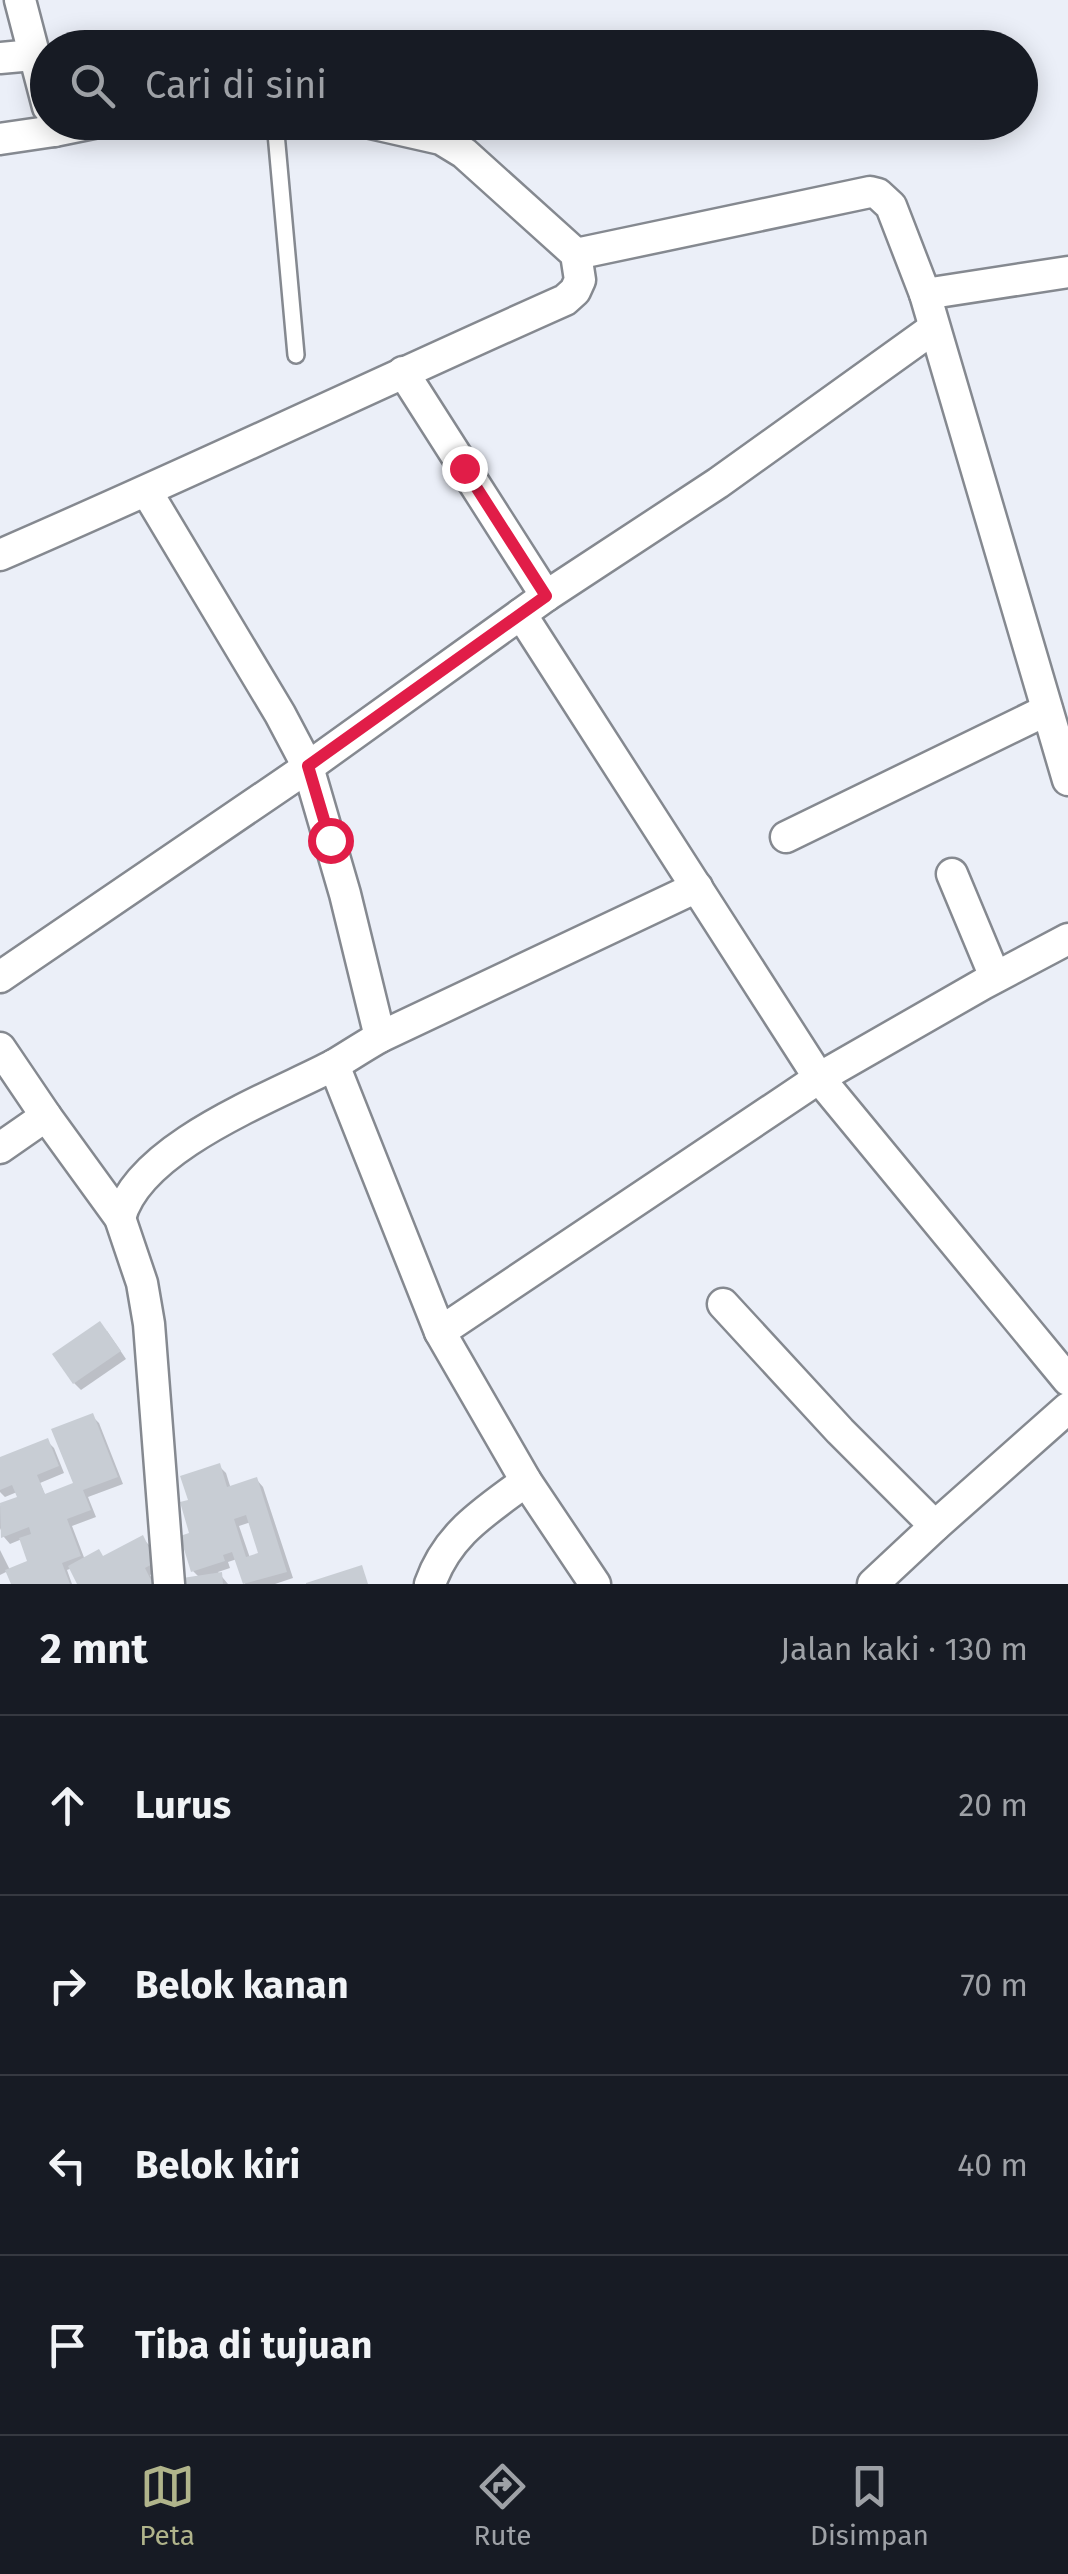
<!DOCTYPE html>
<html lang="id">
<head>
<meta charset="utf-8">
<style>
	body { margin:0; font-family:"Fira Sans",sans-serif; background:#20242c; color:#f1f3f6 }
	.stop { position:absolute; width:30px; height:30px; margin:-22px; border:8px solid #e11d48; border-radius:50%; background:#fff }
	.stop.end { background:#e11d48; border-color:#fff; box-shadow:0 2px 10px #0008 }
	.list { margin:0; padding:0; list-style:none }
	h2 { display:flex; justify-content:space-between; align-items:center; height:130px; margin:0; padding:0 40px; font-size:42px }
	h2 small { font-size:32px; font-weight:400; color:#9ea1a6 }
	.list li { display:grid; grid-template-columns:65px 1fr auto; gap:30px; align-items:center; box-sizing:border-box; height:180px; padding:0 40px; border-top:2px solid #363941 }
	.list b { display:block; font-size:38px; white-space:nowrap }
	.list em { font-size:32px; font-style:normal; color:#9ea1a6 }
	.icon { flex:none; width:55px; height:55px; fill:none; stroke:currentColor; stroke-width:2; stroke-linecap:round; stroke-linejoin:round }
	.map { position:relative; flex:none; width:1068px; height:1584px; overflow:hidden }
	.search { position:absolute; background:#171b24; box-shadow:0 5px 25px #0003; left:30px; right:30px; top:30px; height:110px; display:flex; align-items:center; gap:25px; box-sizing:border-box; padding:0 35px; border-radius:55px; color:#9ea1a6; font-size:38px }
	.sheet { height:850px; background:#171b24 }
	nav { display:flex; justify-content:space-around; align-items:center; box-sizing:border-box; height:140px; border-top:2px solid #363941; background:#171b24; font-size:28px; color:#9ea1a6 }
	nav a { display:grid; justify-items:center; gap:5px }
	nav .on { color:#b0b48b }
	.map>svg:first-child { display:block }
	.shadow { fill:#0003; fill-rule:evenodd }
	.building { fill:#c8cdd4; fill-rule:evenodd }
	.lines { fill:none; stroke-linecap:round; stroke-linejoin:round }
	.lane-casing { stroke:#858990; stroke-width:20 }
	.street-casing { stroke:#858990; stroke-width:35 }
	.lane { stroke:#fff; stroke-width:15 }
	.street { stroke:#fff; stroke-width:30 }
	.route { stroke:#e11d48; stroke-width:12 }
</style>
</head>
<body>
<div class="map">
<svg width="1068" height="1584" viewBox="0 0 1068 1584">
	<rect width="100%" height="100%" fill="#ebeff8"/>
	<g class="shadow">
		<polygon points="107,1331 126,1359 81,1390 74,1383"/>
		<polygon points="92,1416 99,1423 123,1484 88,1497 96,1517 72,1526 85,1560 104,1558 142,1538 149,1545 161,1569 150,1575 155,1584 79,1584 72,1568 67,1570 72,1584 13,1584 8,1571 0,1575 0,1550 10,1570 30,1562 22,1539 10,1544 4,1537 0,1528 0,1506 20,1498 17,1492 5,1497 0,1492 0,1460 47,1441 54,1448 64,1473 40,1483 46,1497 76,1485"/>
		<path d="M219,1466L226,1473L231,1489L257,1480L263,1487L293,1578L275,1584H245L237,1559L228,1562L230,1568L218,1572L228,1584H179L200,1578L193,1571L191,1501ZM251,1522L261,1555L250,1558L239,1526Z"/>
	</g>
	<g class="building">
		<polygon points="100,1321 121,1351 73,1384 52,1354"/>
		<polygon points="93,1413 118,1477 83,1490 91,1510 67,1519 81,1556 62,1563 70,1584 11,1584 5,1570 27,1561 19,1538 31,1534 29,1527 1,1538 0,1503 17,1497 12,1485 0,1490 0,1457 48,1438 59,1466 37,1475 45,1494 73,1483 51,1429"/>
		<path d="M220,1463L227,1487L257,1477L287,1572L243,1584L232,1552L223,1555L225,1561L191,1572L180,1536L189,1533L180,1502L188,1500L180,1476ZM246,1515L258,1553L246,1557L234,1519Z"/>
		<polygon points="143,1535 156,1562 145,1568 153,1584 77,1584 68,1566 99,1549 103,1556"/>
		<polygon points="362,1565 368,1584 306,1584 306,1583"/>
		<polygon points="222,1572 223,1584 177,1584 176,1579"/>
	</g>
	<g class="lines">
		<g class="lane-casing">
			<polyline id="lane" points="275,122 296,355"/>
		</g>
		<g class="street-casing">
			<g id="street">
				<polyline points="20,0 48,107"/>
				<polyline points="0,58 33,55"/>
				<polyline points="52,122 54,131 98,122"/>
				<polyline points="0,139 54,131"/>
				<polyline points="576,254 870,192 878,194 891,206 925,294 1068,780"/>
				<polyline points="925,294 1068,272"/>
				<polyline points="403,372 546,596"/>
				<polyline points="147,492 280,714 308,767 345,894 380,1037"/>
				<path d="M0,555C190,473 376,384 565,300L575,291L580,280L576,254L464,153L441,139L366,122"/>
				<polyline points="521,614 819,1078 1068,1380"/>
				<polyline points="786,837 1047,710"/>
				<polyline points="952,874 995,977"/>
				<polyline points="0,977 308,767 546,596 718,483 934,328"/>
				<polyline points="0,1048 46,1116 120,1218 142,1283 149,1324 169,1584"/>
				<polyline points="334,1065 440,1332 526,1481 595,1584"/>
				<polyline points="0,1148 46,1116"/>
				<path d="M120,1218C139,1146 273,1097 334,1065C349,1056 364,1046 380,1037L697,887"/>
				<polyline points="723,1304 840,1431 935,1526"/>
				<polyline points="440,1332 819,1078 983,984 1068,939"/>
				<path d="M430,1584C448,1533 485,1512 526,1481"/>
				<polyline points="873,1584 935,1526 1068,1408"/>
			</g>
		</g>
		<use href="#lane" class="lane"/>
		<use href="#street" class="street"/>
	</g>
	<g class="lines">
		<polyline class="route" points="330,840 308,766 546,596 464,468"/>
	</g>
</svg>
<div class="stop" style="left:330px;top:840px"></div>
<div class="stop end" style="left:464px;top:468px"></div>
<div class="search"><svg class="icon" aria-label="search" viewBox="0 0 24 24"><circle cx="10" cy="10" r="6"/><path d="M15 15l6 6"/></svg>Cari di sini</div>
</div>
<section class="sheet">
<h2>2 mnt<small>Jalan kaki · 130 m</small></h2>
<ul class="list">
<li><svg class="icon" aria-label="ahead" viewBox="0 0 24 24"><path d="M12 20V5M6 11l6-6 6 6"/></svg><div><b>Lurus</b></div><em>20 m</em></li>
<li><svg class="icon" aria-label="right" viewBox="0 0 24 24"><path d="M7 20v-9h11M14 6l5 5-5 5"/></svg><div><b>Belok kanan</b></div><em>70 m</em></li>
<li><svg class="icon" aria-label="left" viewBox="0 0 24 24"><path d="M17 20v-9H6M10 6l-5 5 5 5"/></svg><div><b>Belok kiri</b></div><em>40 m</em></li>
<li><svg class="icon" aria-label="arrive" viewBox="0 0 24 24"><path d="M6 21V4h12l-3 4 3 4H6"/></svg><div><b>Tiba di tujuan</b></div></li>
</ul>
</section>
<nav>
<a class="on"><svg class="icon" aria-label="map" viewBox="0 0 24 24"><path d="M3 6l6-2 6 2 6-2v14l-6 2-6-2-6 2zM9 4v14M15 6v14"/></svg>Peta</a>
<a><svg class="icon" aria-label="directions" viewBox="0 0 24 24"><path d="M12 3l9 9-9 9-9-9zM9 14v-3h6M13 9l2 2-2 2"/></svg>Rute</a>
<a><svg class="icon" aria-label="saved" viewBox="0 0 24 24"><path d="M7 4h10v16l-5-4-5 4z"/></svg>Disimpan</a>
</nav>
</body>
</html>
